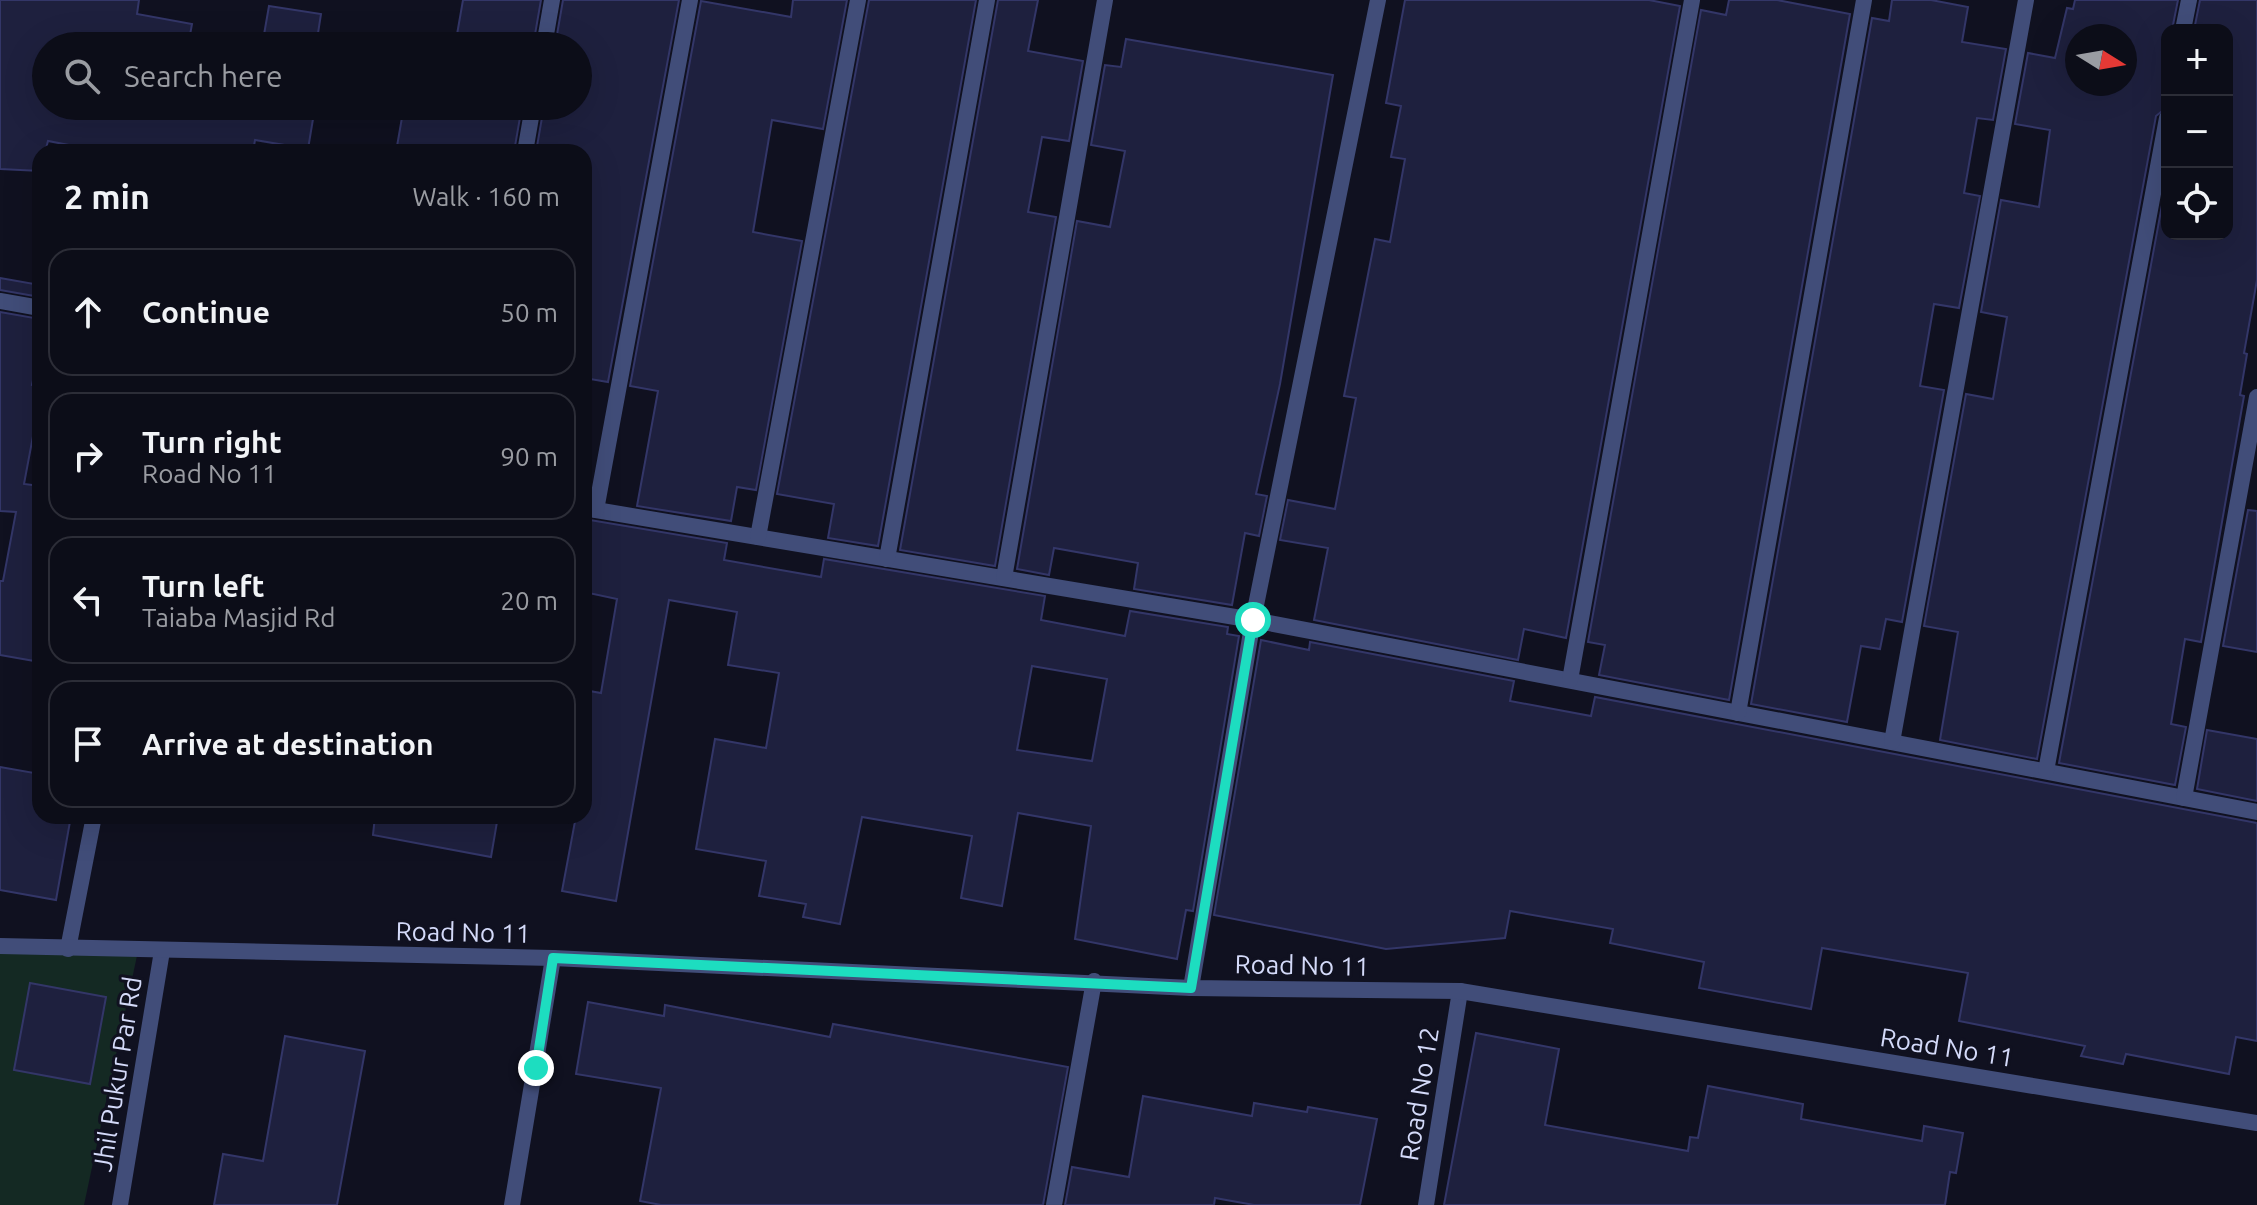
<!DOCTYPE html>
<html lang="en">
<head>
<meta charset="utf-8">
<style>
	body { margin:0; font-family:Ubuntu,sans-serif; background:#151621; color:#f1f3f6 }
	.controls { position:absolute; right:24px; top:24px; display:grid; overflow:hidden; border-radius:16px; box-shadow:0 8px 32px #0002 }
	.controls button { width:72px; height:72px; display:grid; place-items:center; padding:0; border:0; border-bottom:2px solid #2c2d37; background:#0c0d18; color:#f1f3f6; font:40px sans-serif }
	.compass { position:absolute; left:2065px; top:24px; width:72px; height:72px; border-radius:50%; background:#0c0d18; box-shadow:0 8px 32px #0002; rotate:101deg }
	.stop { position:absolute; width:24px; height:24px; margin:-18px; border:6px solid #1dddc0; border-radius:50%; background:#fff }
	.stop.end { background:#1dddc0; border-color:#fff; box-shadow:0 2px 8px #0008 }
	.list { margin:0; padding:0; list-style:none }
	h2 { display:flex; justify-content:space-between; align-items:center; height:104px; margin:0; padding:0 32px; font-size:34px }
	h2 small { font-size:26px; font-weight:400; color:#9a9ca2 }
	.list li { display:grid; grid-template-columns:52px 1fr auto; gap:24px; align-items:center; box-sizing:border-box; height:128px; margin:0 16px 16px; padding:0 16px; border:2px solid #2c2d37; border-radius:24px }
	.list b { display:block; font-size:30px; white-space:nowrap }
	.list p { margin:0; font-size:26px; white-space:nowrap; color:#9a9ca2 }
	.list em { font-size:26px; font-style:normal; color:#9a9ca2 }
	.icon { flex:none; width:44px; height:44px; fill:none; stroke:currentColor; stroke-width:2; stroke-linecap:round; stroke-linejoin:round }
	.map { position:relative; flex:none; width:2257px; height:1205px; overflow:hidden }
	.search { position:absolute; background:#0c0d18; box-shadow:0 8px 32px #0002; left:32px; top:32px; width:560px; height:88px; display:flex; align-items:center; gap:20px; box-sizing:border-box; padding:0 28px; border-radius:44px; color:#9a9ca2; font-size:30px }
	.panel { position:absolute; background:#0c0d18; box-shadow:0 8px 32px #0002; left:32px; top:144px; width:560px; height:680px; border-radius:24px }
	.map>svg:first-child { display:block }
	.green { fill:#142923 }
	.building { fill:#1e203e; stroke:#333668; stroke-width:2; fill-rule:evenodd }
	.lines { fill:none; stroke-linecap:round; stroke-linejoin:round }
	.minor { stroke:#414d79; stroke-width:16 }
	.tertiary { stroke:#414d79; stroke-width:16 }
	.route { stroke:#1dddc0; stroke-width:10 }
	.labels { text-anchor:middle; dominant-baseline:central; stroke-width:6; stroke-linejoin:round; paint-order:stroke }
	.street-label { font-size:26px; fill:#d4daf9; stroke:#101120 }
</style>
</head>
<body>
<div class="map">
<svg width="2257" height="1205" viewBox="0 0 2257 1205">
	<rect width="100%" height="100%" fill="#101120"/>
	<polygon class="green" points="0,948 138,951 84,1205 0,1205"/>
	<g class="building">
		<polygon points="0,0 139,0 137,14 192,24 188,46 46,46 46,106 307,106 315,107 308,149 255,140 253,152 105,152 48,141 45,152 40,152 40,171 0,169"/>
		<polygon points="463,0 541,0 533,46 455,46"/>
		<polygon points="563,0 679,0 608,382 584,378 584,152 536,152 544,106 578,106 578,46 555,46"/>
		<polygon points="793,0 847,0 823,129 772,120 753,232 802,241 756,490 737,487 731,521 637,506 658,391 630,386 701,1 791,17"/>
		<polygon points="869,0 976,0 878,546 828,538 834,504 777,494"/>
		<polygon points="998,0 1038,0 1028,51 1083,61 1069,141 1042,137 1028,212 1056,217 995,566 900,550"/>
		<polygon points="1405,0 1649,0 1680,6 1566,638 1524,629 1518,660 1314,620 1328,548 1280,540 1288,500 1335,509 1356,398 1344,396 1375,239 1390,242 1405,159 1391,157 1401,106 1386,103"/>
		<polygon points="1729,0 1777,0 1850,14 1729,700 1599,675 1605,645 1588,642 1701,10 1726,15"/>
		<polygon points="1892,0 1931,0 1968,7 1962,42 2006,49 1993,120 1977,118 1964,193 1980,196 1959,308 1934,304 1920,386 1944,390 1902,622 1886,619 1880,649 1861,646 1847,722 1751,704 1872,18 1889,21"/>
		<path d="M2075,0H2178L2172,30H2167V107L2156,116L2037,759L1940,740L1958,632L1924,626L1966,394L1993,399L2007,317L1981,312L2001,200L2039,207L2050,130L2015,124L2028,53L2055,58L2067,8L2073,9ZM2077,36H2125V84H2077Z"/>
		<polygon points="2200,0 2257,0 2257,280 2244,353 2247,354 2240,395 2244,396 2201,642 2185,639 2171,724 2186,727 2175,785 2059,763 2167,178 2167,234 2227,234 2227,30 2194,30"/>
		<polygon points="269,6 321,14 316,46 262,46"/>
		<polygon points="1126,39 1333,75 1280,384 1256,494 1267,496 1259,536 1245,533 1232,605 1134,589 1138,563 1054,548 1049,575 1017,569 1077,221 1110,227 1125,151 1091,145 1105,65 1121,67"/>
		<polygon points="404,106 522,106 514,152 396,152"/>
		<polygon points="0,278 40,285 40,297 0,290"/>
		<polygon points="0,312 40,319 40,345 32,385 40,386 40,399 24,484 40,486 40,662 0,655 0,581 3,581 16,512 0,511"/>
		<polygon points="2248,510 2257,511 2257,652 2223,646"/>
		<path d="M584,519L727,543L724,560L821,577L824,559L1045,596L1041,620L1125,636L1130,611L1228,627L1227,634L1239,636L1193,911L1186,910L1177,959L1075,939L1091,826L1018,813L1002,906L961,898L972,836L862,817L840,924L803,917L806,904L759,896L766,861L696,849L715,739L766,748L779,673L728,665L737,612L669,600L616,901L562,891L576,816H584V690L601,693L617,599L584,592ZM1032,666L1107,679L1092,761L1017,750Z"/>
		<polygon points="1261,640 1309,650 1310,642 1514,681 1510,701 1591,716 1595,697 2257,823 2257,1041 2236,1037 2229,1074 2126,1054 2123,1064 2081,1056 2085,1046 1959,1021 1968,973 1822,948 1811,1009 1699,988 1704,962 1610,943 1613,929 1510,911 1505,938 1386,949 1214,915"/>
		<polygon points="2207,730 2257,739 2257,801 2197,789"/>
		<polygon points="0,767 40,774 40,816 71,816 56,900 0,890"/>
		<polygon points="375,816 498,816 491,857 373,835"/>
		<polygon points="30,983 106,997 90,1084 14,1070"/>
		<polygon points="588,1002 664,1016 665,1005 830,1037 833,1024 1068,1067 1043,1205 661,1205 640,1201 661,1088 576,1074"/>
		<polygon points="1476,1033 1559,1049 1545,1125 1688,1151 1690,1137 1698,1138 1708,1086 1803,1104 1801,1119 1922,1141 1924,1126 1963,1133 1956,1173 1950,1172 1945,1205 1444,1205"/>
		<polygon points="285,1036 365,1051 337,1205 214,1205 223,1154 263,1161"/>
		<polygon points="1143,1096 1252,1116 1254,1103 1307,1112 1308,1107 1377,1119 1360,1205 1254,1205 1215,1198 1214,1205 1065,1205 1072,1167 1129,1177"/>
	</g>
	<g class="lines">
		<g class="minor">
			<polyline points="2183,30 2189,0"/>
			<polyline points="544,46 552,0"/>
			<polyline points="525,152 533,106"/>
			<polyline points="0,301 40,308"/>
			<polyline points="584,508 1253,620 2257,812"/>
			<polyline points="596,510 690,0"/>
			<polyline points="758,537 858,0"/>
			<polyline points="887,559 987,0"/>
			<polyline points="1004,578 1105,0"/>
			<polyline points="1570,680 1692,0"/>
			<polyline points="1738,713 1864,0"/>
			<polyline points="1892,742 2026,0"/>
			<polyline points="2046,771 2167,118"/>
			<polyline points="2184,798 2257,397"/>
			<polyline points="68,949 94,816"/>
			<polyline points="1191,988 1253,620 1378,0"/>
			<polyline points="120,1205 162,951"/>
			<polyline points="512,1205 553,958"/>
			<polyline points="1054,1205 1094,981"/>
			<polyline points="1426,1205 1460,991"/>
		</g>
		<polyline class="tertiary" points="0,946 553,958 1191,988 1460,991 2257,1123"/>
	</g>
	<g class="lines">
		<polyline class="route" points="536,1068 553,958 1191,988 1253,620"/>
	</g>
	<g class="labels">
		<g class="street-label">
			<text transform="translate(463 932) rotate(1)">Road No 11</text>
			<text transform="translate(1302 965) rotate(1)">Road No 11</text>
			<text transform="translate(1947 1047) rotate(9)">Road No 11</text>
			<text transform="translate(117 1074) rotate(-81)">Jhil Pukur Par Rd</text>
			<text transform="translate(1419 1094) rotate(-81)">Road No 12</text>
		</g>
	</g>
</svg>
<div class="controls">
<button>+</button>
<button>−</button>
<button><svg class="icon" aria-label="locate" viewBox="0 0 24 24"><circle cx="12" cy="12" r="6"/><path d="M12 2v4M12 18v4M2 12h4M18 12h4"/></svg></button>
</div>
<svg class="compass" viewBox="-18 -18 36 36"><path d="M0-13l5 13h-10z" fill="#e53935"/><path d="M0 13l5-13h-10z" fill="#9a9ca2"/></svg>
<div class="stop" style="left:1253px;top:620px"></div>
<div class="stop end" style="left:536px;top:1068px"></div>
<div class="search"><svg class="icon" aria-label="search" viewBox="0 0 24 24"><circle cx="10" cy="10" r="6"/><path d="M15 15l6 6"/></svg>Search here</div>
<section class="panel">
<h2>2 min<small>Walk · 160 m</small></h2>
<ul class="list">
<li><svg class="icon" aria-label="ahead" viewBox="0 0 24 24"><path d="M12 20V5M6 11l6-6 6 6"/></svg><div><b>Continue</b></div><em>50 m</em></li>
<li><svg class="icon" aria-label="right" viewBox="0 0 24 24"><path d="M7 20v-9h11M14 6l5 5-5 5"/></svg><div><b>Turn right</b><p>Road No 11</p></div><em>90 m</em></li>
<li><svg class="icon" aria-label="left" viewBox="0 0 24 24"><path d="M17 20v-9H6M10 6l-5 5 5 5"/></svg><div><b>Turn left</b><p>Taiaba Masjid Rd</p></div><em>20 m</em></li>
<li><svg class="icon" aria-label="arrive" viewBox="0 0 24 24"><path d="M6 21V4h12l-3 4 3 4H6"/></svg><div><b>Arrive at destination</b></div></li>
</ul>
</section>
</div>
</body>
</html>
